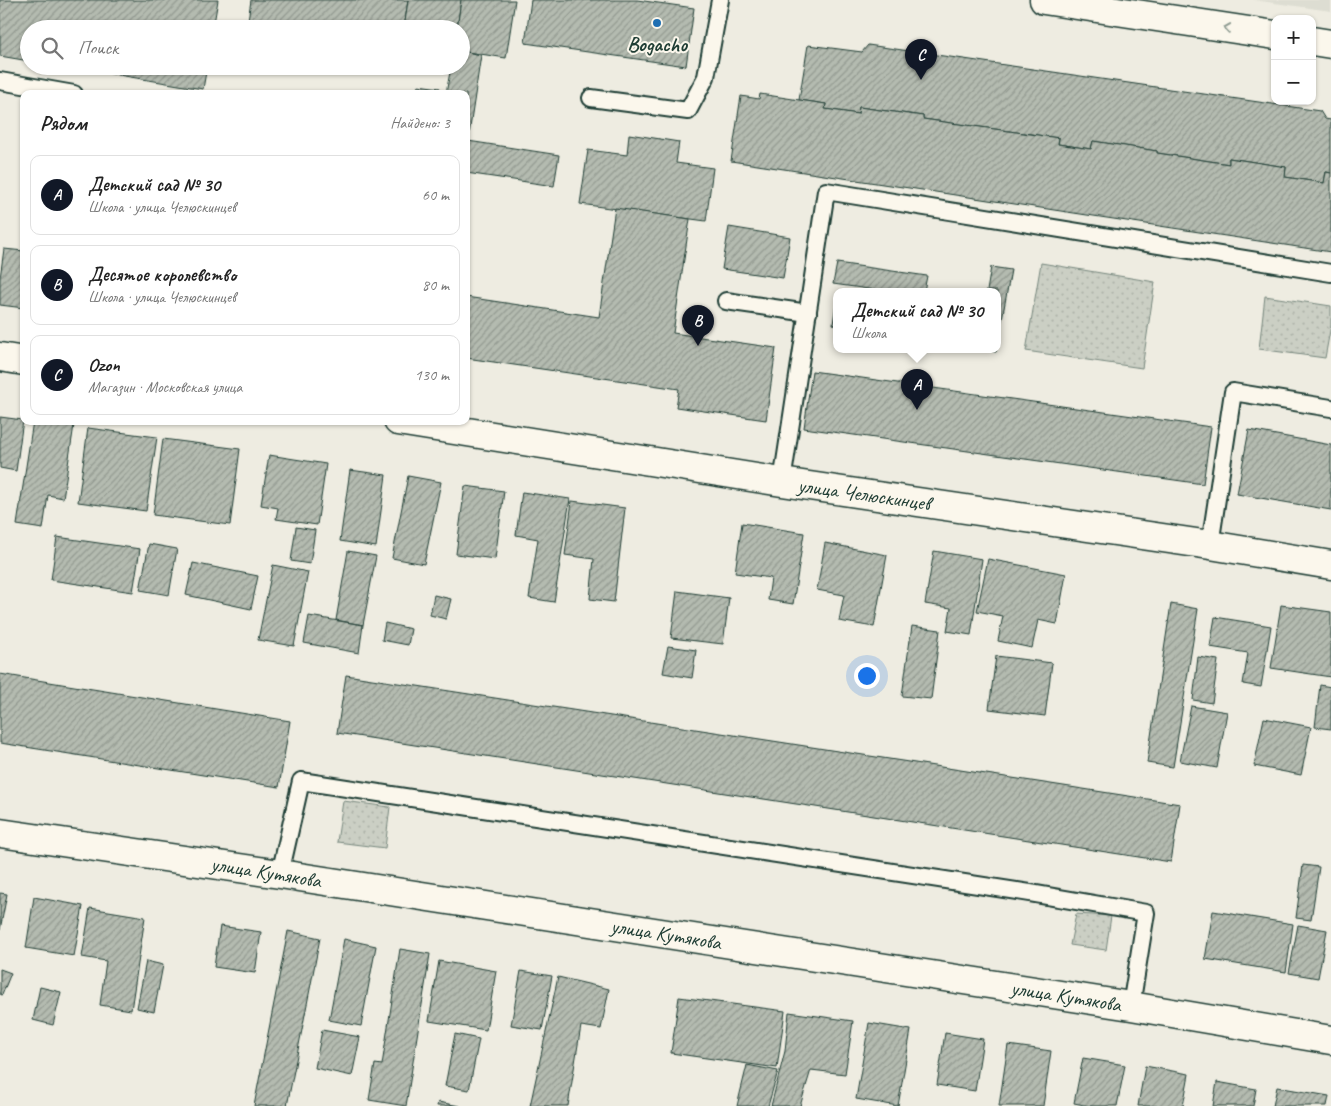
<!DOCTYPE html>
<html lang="ru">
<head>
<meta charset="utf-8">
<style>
	body { margin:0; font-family:Caveat,sans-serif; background:#f6f6f6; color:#222 }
	.controls { position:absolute; right:15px; top:15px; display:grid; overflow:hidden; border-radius:10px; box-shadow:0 1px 4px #0004 }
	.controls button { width:45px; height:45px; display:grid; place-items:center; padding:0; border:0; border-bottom:1px solid #e0e0e0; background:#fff; color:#222; font:25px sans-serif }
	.you { position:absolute; left:866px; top:675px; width:18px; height:18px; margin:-12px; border:4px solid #fff; border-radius:50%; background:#1a73e8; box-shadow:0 0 0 8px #1a73e833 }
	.badge { display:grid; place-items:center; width:32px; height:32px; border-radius:50%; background:#111827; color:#fff; font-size:16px; font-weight:700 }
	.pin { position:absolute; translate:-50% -41px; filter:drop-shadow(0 1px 2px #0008) }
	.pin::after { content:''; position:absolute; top:26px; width:18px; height:15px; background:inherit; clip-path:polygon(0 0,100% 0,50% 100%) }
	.popup { position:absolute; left:833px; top:288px; width:168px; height:65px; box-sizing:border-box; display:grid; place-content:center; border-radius:10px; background:#fff; filter:drop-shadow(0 1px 4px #0005); font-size:16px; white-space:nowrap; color:#767676 }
	.popup b { font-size:19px; color:#222 }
	.popup::after { content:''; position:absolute; left:50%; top:100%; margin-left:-10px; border:10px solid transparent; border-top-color:#fff }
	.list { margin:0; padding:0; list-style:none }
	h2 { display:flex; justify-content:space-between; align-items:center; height:65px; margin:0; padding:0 20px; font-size:21px }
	h2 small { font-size:16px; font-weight:400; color:#767676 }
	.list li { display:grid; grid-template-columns:32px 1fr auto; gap:15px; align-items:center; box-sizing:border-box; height:80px; margin:0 10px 10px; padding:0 10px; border:1px solid #e0e0e0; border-radius:10px }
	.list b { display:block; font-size:19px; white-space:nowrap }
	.list p { margin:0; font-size:16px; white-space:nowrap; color:#767676 }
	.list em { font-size:16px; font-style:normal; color:#767676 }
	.icon { flex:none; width:28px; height:28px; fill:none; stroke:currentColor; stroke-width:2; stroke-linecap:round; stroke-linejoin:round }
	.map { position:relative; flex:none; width:1331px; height:1106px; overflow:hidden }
	.search { position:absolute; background:#fff; box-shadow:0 1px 4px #0004; left:20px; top:20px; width:450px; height:55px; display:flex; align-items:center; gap:12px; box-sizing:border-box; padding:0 18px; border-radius:28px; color:#767676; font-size:19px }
	.panel { position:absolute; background:#fff; box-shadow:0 1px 4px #0004; left:20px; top:90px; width:450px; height:335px; border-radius:10px }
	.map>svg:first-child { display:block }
	.built { fill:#ddddd2 }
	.green { fill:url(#green-dots); stroke:#75867c }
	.building { fill:url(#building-hatch); stroke:#1f3d34 }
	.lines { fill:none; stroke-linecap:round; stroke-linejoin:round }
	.service-casing { stroke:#1f3d34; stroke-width:20 }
	.minor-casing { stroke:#1f3d34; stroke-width:31 }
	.tertiary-casing { stroke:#1f3d34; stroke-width:31 }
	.secondary-casing { stroke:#1f3d34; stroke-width:31 }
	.service { stroke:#fbf7ec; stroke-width:16 }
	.minor { stroke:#fbf7ec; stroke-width:28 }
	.tertiary { stroke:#fbf7ec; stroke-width:28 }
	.secondary { stroke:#fbf7ec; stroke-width:28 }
	.oneway { stroke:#8d9a90 }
	.poi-dot { fill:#1f6fb2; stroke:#fbf7ec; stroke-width:2 }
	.labels { text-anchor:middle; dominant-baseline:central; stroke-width:4; stroke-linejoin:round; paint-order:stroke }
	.poi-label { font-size:21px; font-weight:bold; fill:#1f3d34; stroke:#fbf7ec }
	.street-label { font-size:21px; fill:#1f3d34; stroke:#fbf7ec }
</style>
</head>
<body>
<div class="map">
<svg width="1331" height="1106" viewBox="0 0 1331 1106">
	<defs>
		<pattern id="green-dots" width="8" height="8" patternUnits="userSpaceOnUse" patternTransform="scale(1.25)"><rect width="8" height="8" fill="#cbcfc4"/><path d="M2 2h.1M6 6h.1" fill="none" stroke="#aeb3a9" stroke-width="1.8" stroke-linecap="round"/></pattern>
		<pattern id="building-hatch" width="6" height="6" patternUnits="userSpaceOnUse" patternTransform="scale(1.25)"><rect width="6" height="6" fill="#b4bbb0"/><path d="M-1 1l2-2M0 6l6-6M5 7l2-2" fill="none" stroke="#929990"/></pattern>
	</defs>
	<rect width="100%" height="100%" fill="#eeece1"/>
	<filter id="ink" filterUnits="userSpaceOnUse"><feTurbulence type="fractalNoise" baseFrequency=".02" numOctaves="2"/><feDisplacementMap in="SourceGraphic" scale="10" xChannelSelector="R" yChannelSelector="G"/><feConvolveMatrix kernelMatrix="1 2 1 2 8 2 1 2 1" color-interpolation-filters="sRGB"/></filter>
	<g filter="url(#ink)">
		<polygon class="built" points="1254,0 1331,0 1331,11"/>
		<g class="green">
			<polygon points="1041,263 1155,282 1142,368 1026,351"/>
			<polygon points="1265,296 1331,306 1331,325 1325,358 1259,349"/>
			<polygon points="343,801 390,807 385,848 337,842"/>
			<polygon points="1076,914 1111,916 1106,950 1070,945"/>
		</g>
		<g class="building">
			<polygon points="0,0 218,0 213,29 29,29 29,61 0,56"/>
			<polygon points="251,0 408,0 404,29 256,29 247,27"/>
			<polygon points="408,0 461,0 457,29 404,29"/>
			<polygon points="461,0 515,0 506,58 461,51 461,29 457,29"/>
			<polygon points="531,0 637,0 694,8 686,66 525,43"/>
			<polygon points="808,45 862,52 868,45 1320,111 1325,119 1331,120 1331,173 1326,172 1324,183 1285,177 1286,167 1229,158 1229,164 1157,153 1157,151 1093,141 1091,149 1058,144 1059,138 923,119 923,116 859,107 858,114 825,109 826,104 799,100"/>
			<polygon points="461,51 481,55 468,141 559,155 554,186 466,173 466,94 446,94 451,66 461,66"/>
			<polygon points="64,66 207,66 203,89"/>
			<polygon points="418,85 440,88 439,94 417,94"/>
			<polygon points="760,94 826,104 825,109 858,114 859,107 923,116 923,119 1059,138 1058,144 1091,149 1093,141 1157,151 1157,153 1229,164 1229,158 1286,167 1285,177 1324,183 1326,172 1331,173 1331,252 731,161 741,96 759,99"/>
			<polygon points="629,134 679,142 676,163 713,168 706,221 580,204 588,150 627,155"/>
			<polygon points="615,208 690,219 673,333 776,348 766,420 676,407 679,389 466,358 466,297 599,317"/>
			<polygon points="729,227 790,237 783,278 722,269"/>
			<polygon points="4,249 24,251 24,308 0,305 0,278"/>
			<polygon points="837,263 927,276 924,291 883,291 833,284"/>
			<polygon points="991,267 1011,270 996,352 977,349 997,349 997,291 987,291"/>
			<polygon points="836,304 837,304 837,325 833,324"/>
			<polygon points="812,371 1211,427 1203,484 804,428"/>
			<polygon points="0,417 23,420 16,471 0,468"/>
			<polygon points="33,421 53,421 74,425 63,498 48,495 43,529 17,525"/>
			<polygon points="88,428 157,437 146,511 78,502"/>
			<polygon points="1249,430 1331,445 1331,510 1237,494"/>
			<polygon points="163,439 240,449 230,525 153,515"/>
			<polygon points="269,455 326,464 317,525 276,519 278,508 261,505"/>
			<polygon points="350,470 386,475 376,547 340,541"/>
			<polygon points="408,476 441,482 424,564 392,558"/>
			<polygon points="465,486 504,491 495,559 456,554"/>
			<polygon points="522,492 570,499 554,602 529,598 538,539 516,535"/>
			<polygon points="572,501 625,508 614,602 590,599 594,559 565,555"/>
			<polygon points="742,523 804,533 793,604 768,600 771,578 735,573"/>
			<polygon points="296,527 315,530 310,564 291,561"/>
			<polygon points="57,537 140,549 133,592 51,580"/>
			<polygon points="825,543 887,555 874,627 839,621 844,595 817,590"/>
			<polygon points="149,544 177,549 169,595 140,590"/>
			<polygon points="348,551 376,556 363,625 336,620"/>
			<polygon points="934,551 982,559 971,635 947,631 951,608 925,604"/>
			<polygon points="988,559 1066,574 1057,624 1038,620 1032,648 998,641 1003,616 977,611"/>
			<polygon points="193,563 258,576 251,609 186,595"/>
			<polygon points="273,565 308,572 294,646 258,640"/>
			<polygon points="677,591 729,598 723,644 671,638"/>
			<polygon points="434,595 451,599 446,619 430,615"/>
			<polygon points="1171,604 1198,609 1173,767 1147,763"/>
			<polygon points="1281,605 1331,612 1331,677 1271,668"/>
			<polygon points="309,616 363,625 359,653 304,643"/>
			<polygon points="1215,617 1271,626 1261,687 1243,684 1248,653 1210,647"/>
			<polygon points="385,623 411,629 408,645 382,640"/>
			<polygon points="912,626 940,630 931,699 902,696"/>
			<polygon points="668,646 696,650 692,678 663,673"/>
			<polygon points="996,656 1052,663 1045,716 989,709"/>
			<polygon points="1198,657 1218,660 1212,703 1193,700"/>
			<polygon points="0,674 290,721 279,787 0,743"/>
			<polygon points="346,675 1180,804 1171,862 337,733"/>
			<polygon points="1320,685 1331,687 1331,729 1315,727"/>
			<polygon points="1191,706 1227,712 1217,768 1180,761"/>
			<polygon points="1264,718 1311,727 1301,775 1254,766"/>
			<polygon points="1303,865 1319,867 1311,920 1296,918"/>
			<polygon points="0,893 7,894 0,930"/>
			<polygon points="34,897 83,906 74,956 26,948"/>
			<polygon points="90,908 145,917 131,1010 100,1005 106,961 82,957"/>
			<polygon points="1213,911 1293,924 1286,972 1205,959"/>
			<polygon points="1298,925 1327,930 1318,978 1289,973"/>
			<polygon points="220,926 261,932 255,973 214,967"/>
			<polygon points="288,931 320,938 287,1106 254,1106"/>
			<polygon points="344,939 376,946 361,1026 329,1020"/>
			<polygon points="400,949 430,954 406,1106 369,1100 375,1064 382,1065"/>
			<polygon points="146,961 163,965 154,1012 137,1008"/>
			<polygon points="439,961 496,971 486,1030 429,1021"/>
			<polygon points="0,969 11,973 2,995 0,994"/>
			<polygon points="521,971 552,976 542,1030 511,1025"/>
			<polygon points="558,977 609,989 601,1029 581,1026 568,1106 530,1106"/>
			<polygon points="40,987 61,992 53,1025 33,1020"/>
			<polygon points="679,997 785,1011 777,1068 671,1053"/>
			<polygon points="789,1012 853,1021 845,1074 811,1070 800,1106 771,1106 785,1051"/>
			<polygon points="869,1023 911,1030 898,1106 856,1099"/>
			<polygon points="322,1030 360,1037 352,1076 315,1068"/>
			<polygon points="945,1033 983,1039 975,1091 937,1085"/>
			<polygon points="455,1034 479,1039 469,1090 445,1086"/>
			<polygon points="1008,1045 1051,1051 1043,1106 999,1106"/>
			<polygon points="1083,1058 1125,1065 1117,1106 1089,1106 1074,1103"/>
			<polygon points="747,1065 778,1071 768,1106 737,1106"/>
			<polygon points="1145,1066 1189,1074 1183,1106 1138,1106"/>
			<polygon points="1217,1082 1256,1089 1253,1106 1213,1106"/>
			<polygon points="1277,1087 1329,1096 1327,1106 1273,1106"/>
			<polygon points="438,1102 460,1106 437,1106"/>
		</g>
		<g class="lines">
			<g class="service-casing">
				<g id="service">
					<polyline points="0,81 74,94"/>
					<polyline points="591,98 688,111 706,77 720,0"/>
					<polyline points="726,301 808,313"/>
					<polyline points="782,482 826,191 1331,273"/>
					<polyline points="1210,545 1233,392 1331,408"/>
					<polyline points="280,874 301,781 1030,893 1146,913 1131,1006"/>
				</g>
			</g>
			<g class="minor-casing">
				<g id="minor">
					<polyline points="0,357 24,361"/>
					<polyline points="398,421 782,482 1210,545 1331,565"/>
				</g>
			</g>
			<g class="tertiary-casing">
				<polyline id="tertiary" points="0,833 280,874 1131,1006 1331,1040"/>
			</g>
			<g class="secondary-casing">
				<g id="secondary">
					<polyline points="1044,0 1275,35"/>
					<polyline points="1312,41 1331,44"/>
				</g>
			</g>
			<use href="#service" class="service"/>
			<use href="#minor" class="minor"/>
			<use href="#tertiary" class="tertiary"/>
			<use href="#secondary" class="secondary"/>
		</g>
		<defs><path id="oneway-chevron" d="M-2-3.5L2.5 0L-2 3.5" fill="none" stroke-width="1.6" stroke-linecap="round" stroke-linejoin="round" transform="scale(1.25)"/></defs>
		<use class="oneway" href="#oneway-chevron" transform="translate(1227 28) rotate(-171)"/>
	</g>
	<circle class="poi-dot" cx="657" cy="23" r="5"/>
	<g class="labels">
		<g class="poi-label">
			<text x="657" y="44">Bogacho</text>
		</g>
		<g class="street-label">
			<text transform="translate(864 494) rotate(8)">улица Челюскинцев</text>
			<text transform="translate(266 872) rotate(9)">улица Кутякова</text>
			<text transform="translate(666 934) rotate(9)">улица Кутякова</text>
			<text transform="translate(1066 996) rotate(9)">улица Кутякова</text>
		</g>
	</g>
</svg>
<div class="controls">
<button>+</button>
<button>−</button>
</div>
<div class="you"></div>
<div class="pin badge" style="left:917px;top:410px">A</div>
<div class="popup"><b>Детский сад № 30</b>Школа</div>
<div class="pin badge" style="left:698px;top:346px">B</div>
<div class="pin badge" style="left:921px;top:80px">C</div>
<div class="search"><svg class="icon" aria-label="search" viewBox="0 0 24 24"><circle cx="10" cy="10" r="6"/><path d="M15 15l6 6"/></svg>Поиск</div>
<section class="panel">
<h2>Рядом<small>Найдено: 3</small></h2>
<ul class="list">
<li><span class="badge">A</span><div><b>Детский сад № 30</b><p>Школа · улица Челюскинцев</p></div><em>60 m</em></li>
<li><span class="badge">B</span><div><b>Десятое королевство</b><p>Школа · улица Челюскинцев</p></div><em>80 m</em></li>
<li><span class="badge">C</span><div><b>Ozon</b><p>Магазин · Московская улица</p></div><em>130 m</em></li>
</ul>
</section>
</div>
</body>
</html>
